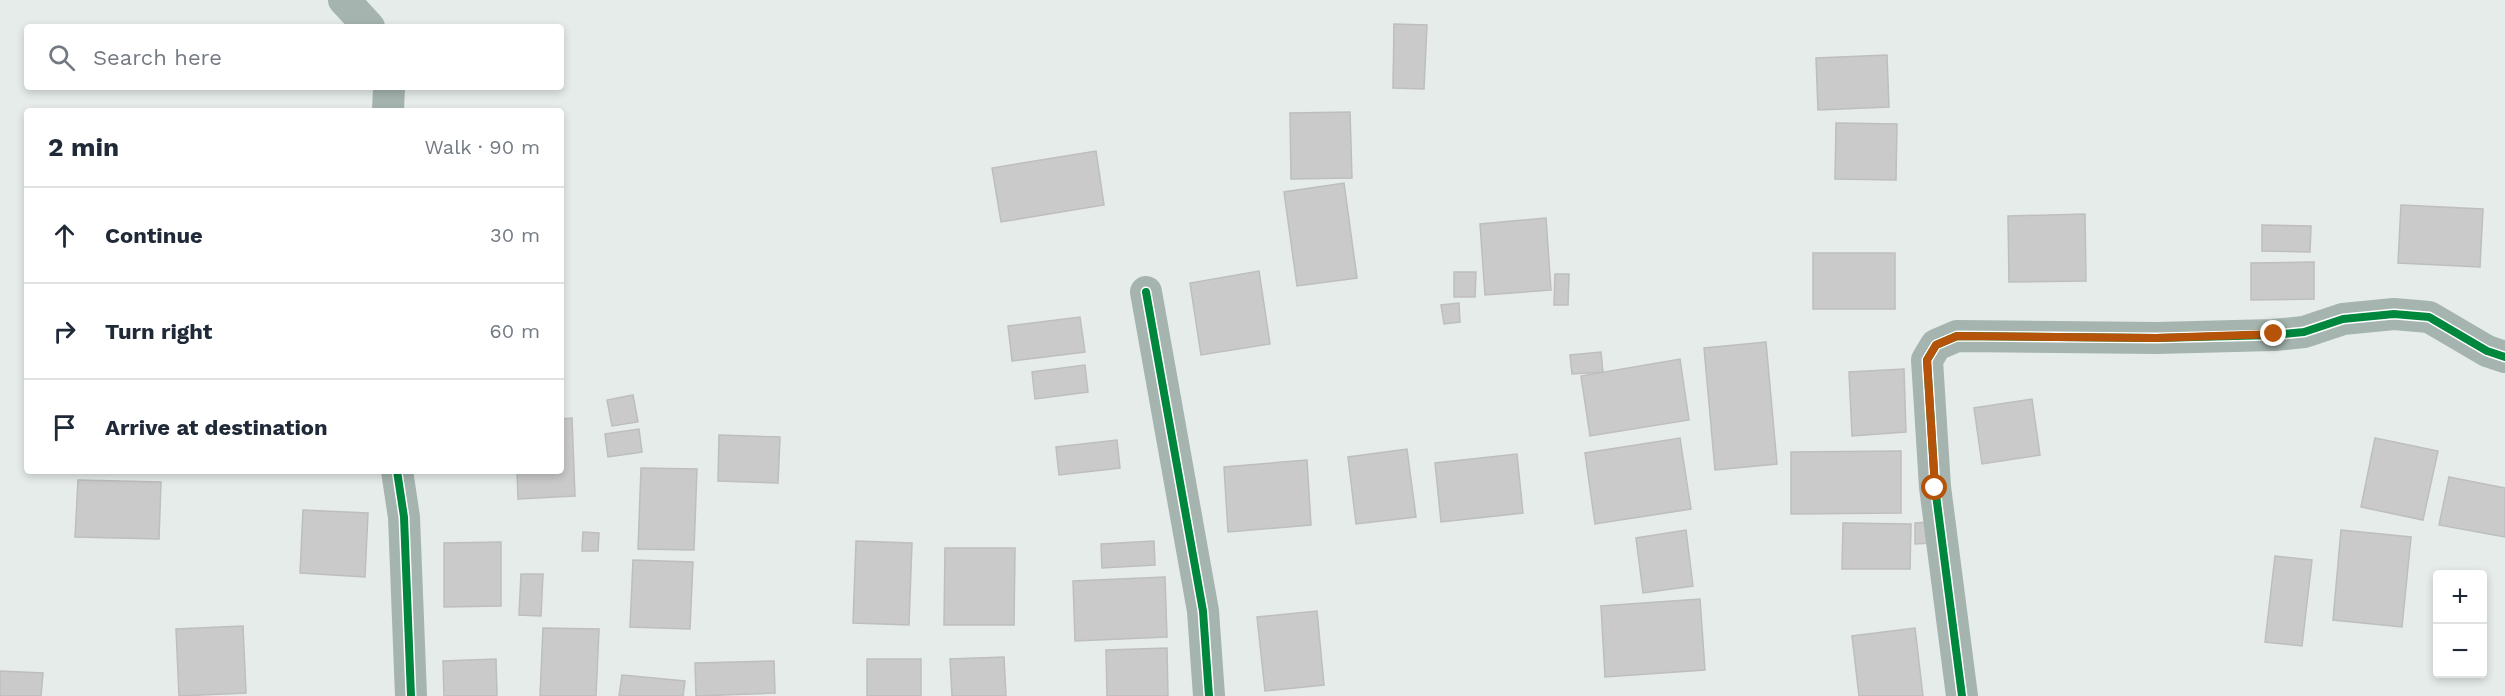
<!DOCTYPE html>
<html lang="en">
<head>
<meta charset="utf-8">
<style>
	body { margin:0; font-family:"Work Sans",sans-serif; background:#f2f2f3; color:#1f2937 }
	.controls { position:absolute; right:18px; bottom:18px; display:grid; overflow:hidden; border-radius:6px; box-shadow:0 3px 9px #0003 }
	.controls button { width:54px; height:54px; display:grid; place-items:center; padding:0; border:0; border-bottom:2px solid #e0e1e3; background:#fff; color:#1f2937; font:30px sans-serif }
	.stop { position:absolute; width:18px; height:18px; margin:-14px; border:4px solid #b45309; border-radius:50%; background:#fff }
	.stop.end { background:#b45309; border-color:#fff; box-shadow:0 2px 6px #0008 }
	.list { margin:0; padding:0; list-style:none }
	h2 { display:flex; justify-content:space-between; align-items:center; height:78px; margin:0; padding:0 24px; font-size:26px }
	h2 small { font-size:20px; font-weight:400; color:#747a83 }
	.list li { display:grid; grid-template-columns:39px 1fr auto; gap:18px; align-items:center; box-sizing:border-box; height:96px; padding:0 24px; border-top:2px solid #e0e1e3 }
	.list b { display:block; font-size:22px; white-space:nowrap }
	.list em { font-size:20px; font-style:normal; color:#747a83 }
	.icon { flex:none; width:33px; height:33px; fill:none; stroke:currentColor; stroke-width:2; stroke-linecap:round; stroke-linejoin:round }
	.map { position:relative; flex:none; width:2505px; height:696px; overflow:hidden }
	.search { position:absolute; background:#fff; box-shadow:0 3px 9px #0003; left:24px; top:24px; width:540px; height:66px; display:flex; align-items:center; gap:15px; box-sizing:border-box; padding:0 21px; border-radius:6px; color:#747a83; font-size:22px }
	.panel { position:absolute; background:#fff; box-shadow:0 3px 9px #0003; left:24px; top:108px; width:540px; height:366px; border-radius:6px }
	.map>svg:first-child { display:block }
	.building { fill:#c9cac9; stroke:#bdbebd; stroke-width:1.5 }
	.lines { fill:none; stroke-linecap:round; stroke-linejoin:round }
	.minor { stroke:#a5b4ae; stroke-width:32 }
	.cycleway-casing { stroke:#fff; stroke-width:11 }
	.cycleway { stroke:#00873e; stroke-width:8 }
	.route { stroke:#b45309; stroke-width:8 }
</style>
</head>
<body>
<div class="map">
<svg width="2505" height="696" viewBox="0 0 2505 696">
	<rect width="100%" height="100%" fill="#e6ece9"/>
	<g class="building">
		<polygon points="1394,24 1427,25 1424,89 1393,88"/>
		<polygon points="1887,55 1889,107 1818,110 1816,58"/>
		<polygon points="1350,112 1352,178 1291,179 1290,113"/>
		<polygon points="1836,123 1897,124 1896,180 1835,179"/>
		<polygon points="1096,151 1104,205 1001,222 992,168"/>
		<polygon points="1344,183 1357,278 1297,286 1284,192"/>
		<polygon points="2401,205 2483,209 2480,267 2398,263"/>
		<polygon points="2085,214 2086,281 2009,282 2008,216"/>
		<polygon points="1546,218 1551,290 1485,295 1480,224"/>
		<polygon points="2262,225 2311,226 2310,252 2262,251"/>
		<rect x="1813" y="253" width="82" height="56"/>
		<polygon points="2314,262 2314,299 2251,300 2251,263"/>
		<polygon points="1259,271 1270,344 1201,355 1190,283"/>
		<polygon points="1454,272 1476,272 1475,297 1454,297"/>
		<polygon points="1555,274 1569,274 1568,305 1554,305"/>
		<polygon points="1459,303 1460,322 1444,324 1441,305"/>
		<polygon points="1080,317 1085,352 1012,361 1008,326"/>
		<polygon points="1766,342 1777,464 1715,470 1704,348"/>
		<polygon points="1601,352 1603,372 1572,374 1570,355"/>
		<polygon points="1680,359 1689,420 1590,436 1581,376"/>
		<polygon points="1085,365 1088,392 1035,399 1032,372"/>
		<polygon points="1904,369 1906,432 1852,436 1849,372"/>
		<polygon points="633,395 638,422 612,426 607,400"/>
		<polygon points="2032,399 2040,455 1982,464 1974,408"/>
		<polygon points="572,418 575,496 518,499 517,471 561,471 561,419"/>
		<polygon points="639,429 642,452 608,457 605,434"/>
		<polygon points="719,435 780,437 778,483 718,481"/>
		<polygon points="1680,438 1691,509 1595,524 1585,453"/>
		<polygon points="2375,438 2438,451 2423,520 2361,507"/>
		<polygon points="1117,440 1120,468 1059,475 1056,447"/>
		<polygon points="1407,449 1416,517 1356,524 1348,457"/>
		<polygon points="1901,451 1901,513 1791,514 1791,452"/>
		<polygon points="1517,454 1523,513 1441,522 1435,463"/>
		<polygon points="1307,460 1311,525 1228,532 1224,467"/>
		<polygon points="641,468 697,469 694,550 638,549"/>
		<polygon points="2449,477 2505,488 2505,537 2439,525"/>
		<polygon points="78,480 161,482 159,539 75,537"/>
		<polygon points="303,510 368,513 365,577 300,573"/>
		<polygon points="1931,522 1931,543 1915,544 1915,523"/>
		<polygon points="1843,523 1911,524 1910,569 1842,569"/>
		<polygon points="1686,530 1693,586 1643,593 1636,538"/>
		<polygon points="2341,530 2411,537 2402,627 2333,620"/>
		<polygon points="583,532 599,533 598,551 582,551"/>
		<polygon points="856,541 912,543 909,625 853,623"/>
		<polygon points="1154,541 1155,565 1102,568 1101,544"/>
		<polygon points="501,542 501,606 444,607 444,543"/>
		<polygon points="945,548 1015,548 1014,625 944,625"/>
		<polygon points="2275,556 2312,560 2302,646 2265,642"/>
		<polygon points="633,560 693,562 690,629 630,627"/>
		<polygon points="521,574 543,574 541,616 519,615"/>
		<polygon points="1165,577 1167,637 1075,641 1073,581"/>
		<polygon points="1700,599 1705,670 1605,677 1601,606"/>
		<polygon points="1317,611 1324,685 1265,691 1257,617"/>
		<polygon points="243,626 246,693 179,696 176,629"/>
		<polygon points="543,628 599,629 596,696 540,696"/>
		<polygon points="1915,628 1923,696 1859,696 1852,636"/>
		<polygon points="1167,648 1168,696 1107,696 1106,650"/>
		<polygon points="1004,657 1006,696 952,696 950,659"/>
		<polygon points="496,659 497,696 444,696 443,661"/>
		<rect x="867" y="659" width="54" height="37"/>
		<polygon points="774,661 775,693 696,696 695,663"/>
		<polygon points="0,671 43,673 41,696 0,696"/>
		<polygon points="622,675 685,681 683,696 619,696"/>
	</g>
	<g class="lines">
		<g class="minor">
			<polyline points="344,0 369,27"/>
			<polyline points="388,111 389,87"/>
			<polyline points="1146,292 1203,611 1209,696"/>
			<polyline points="397,471 404,517 411,696"/>
			<polyline points="1962,696 1935,487 1927,360 1936,345 1957,336 2156,338 2274,335 2304,332 2343,319 2394,314 2429,317 2487,351 2505,357"/>
		</g>
		<g class="cycleway-casing">
			<g id="cycleway">
				<polyline points="1146,292 1203,611 1209,696"/>
				<polyline points="397,471 404,517 411,696"/>
				<polyline points="1962,696 1935,487 1927,360 1936,345 1957,336 2156,338 2274,335 2304,332 2343,319 2394,314 2429,317 2487,351 2505,357"/>
			</g>
		</g>
		<use href="#cycleway" class="cycleway"/>
	</g>
	<g class="lines">
		<polyline class="route" points="1935,488 1927,360 1936,345 1957,336 2156,338 2274,334"/>
	</g>
</svg>
<div class="controls">
<button>+</button>
<button>−</button>
</div>
<div class="stop" style="left:1935px;top:488px"></div>
<div class="stop end" style="left:2274px;top:334px"></div>
<div class="search"><svg class="icon" aria-label="search" viewBox="0 0 24 24"><circle cx="10" cy="10" r="6"/><path d="M15 15l6 6"/></svg>Search here</div>
<section class="panel">
<h2>2 min<small>Walk · 90 m</small></h2>
<ul class="list">
<li><svg class="icon" aria-label="ahead" viewBox="0 0 24 24"><path d="M12 20V5M6 11l6-6 6 6"/></svg><div><b>Continue</b></div><em>30 m</em></li>
<li><svg class="icon" aria-label="right" viewBox="0 0 24 24"><path d="M7 20v-9h11M14 6l5 5-5 5"/></svg><div><b>Turn right</b></div><em>60 m</em></li>
<li><svg class="icon" aria-label="arrive" viewBox="0 0 24 24"><path d="M6 21V4h12l-3 4 3 4H6"/></svg><div><b>Arrive at destination</b></div></li>
</ul>
</section>
</div>
</body>
</html>
